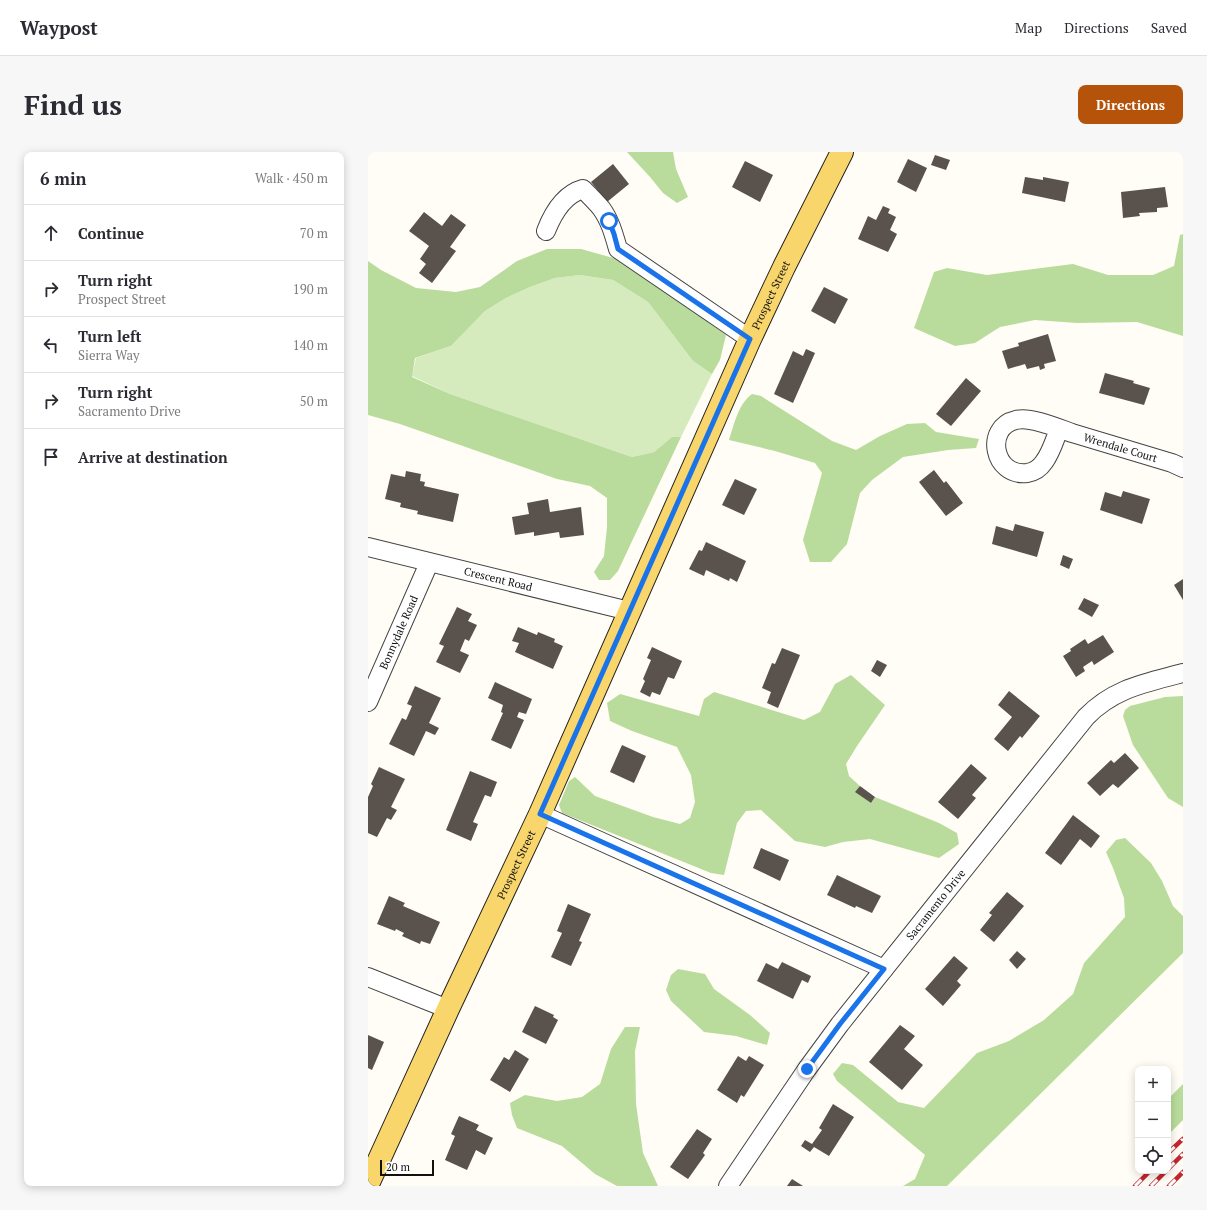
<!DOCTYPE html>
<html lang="en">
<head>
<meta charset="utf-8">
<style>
	body { margin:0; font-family:"PT Serif",serif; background:#f7f7f7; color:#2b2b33 }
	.controls { position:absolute; right:12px; bottom:12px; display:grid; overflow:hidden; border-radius:8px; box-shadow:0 2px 10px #0003 }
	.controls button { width:36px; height:36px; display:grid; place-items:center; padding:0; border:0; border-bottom:1px solid #e1e1e2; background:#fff; color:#2b2b33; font:20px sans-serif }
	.scale { position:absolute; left:12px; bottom:10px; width:54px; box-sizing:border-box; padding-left:4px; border:2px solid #111; border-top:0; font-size:11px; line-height:14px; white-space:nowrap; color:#111; -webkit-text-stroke:3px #fff; paint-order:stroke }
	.stop { position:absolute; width:12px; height:12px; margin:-9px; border:3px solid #1a73e8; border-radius:50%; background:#fff }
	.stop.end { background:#1a73e8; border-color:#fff; box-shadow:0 1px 4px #0008 }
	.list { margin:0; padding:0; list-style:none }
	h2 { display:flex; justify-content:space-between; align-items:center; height:52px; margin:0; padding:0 16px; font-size:17px }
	h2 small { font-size:13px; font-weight:400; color:#7c7c81 }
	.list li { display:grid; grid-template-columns:26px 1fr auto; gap:12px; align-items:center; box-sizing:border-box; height:56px; padding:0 16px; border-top:1px solid #e1e1e2 }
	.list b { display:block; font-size:15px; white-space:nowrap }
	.list p { margin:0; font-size:13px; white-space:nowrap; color:#7c7c81 }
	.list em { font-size:13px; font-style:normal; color:#7c7c81 }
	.icon { flex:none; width:22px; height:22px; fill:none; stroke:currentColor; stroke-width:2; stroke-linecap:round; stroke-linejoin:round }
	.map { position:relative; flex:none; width:815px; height:1034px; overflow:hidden; border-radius:8px }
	header { display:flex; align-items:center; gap:24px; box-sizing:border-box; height:56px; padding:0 20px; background:#fff; border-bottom:1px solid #e1e1e2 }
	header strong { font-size:19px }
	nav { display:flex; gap:22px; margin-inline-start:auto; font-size:14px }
	.intro { display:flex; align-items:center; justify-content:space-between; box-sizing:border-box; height:96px; padding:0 24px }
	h1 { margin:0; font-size:28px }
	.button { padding:10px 18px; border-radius:8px; background:#b45309; color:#fff; font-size:14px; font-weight:700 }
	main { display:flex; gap:24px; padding:0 24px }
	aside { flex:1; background:#fff; border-radius:8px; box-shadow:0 2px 10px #0003 }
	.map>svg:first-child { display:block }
	.green { fill:#d5ebbd }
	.forest { fill:#b9dc9c }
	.building { fill:#5a524d }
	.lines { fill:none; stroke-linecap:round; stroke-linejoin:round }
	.minor-casing { stroke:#444; stroke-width:20 }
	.major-casing { stroke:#222; stroke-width:24 }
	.minor { stroke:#fff; stroke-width:18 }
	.major { stroke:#f9d66b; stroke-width:22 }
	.rail-casing { stroke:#c4262e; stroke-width:4.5 }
	.rail { stroke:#fff; stroke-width:3; stroke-dasharray:9; stroke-linecap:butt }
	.route { stroke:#1a73e8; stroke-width:5 }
	.labels { text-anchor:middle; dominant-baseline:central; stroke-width:4; stroke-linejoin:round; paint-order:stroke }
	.street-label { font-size:11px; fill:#111; stroke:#fff }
</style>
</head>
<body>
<header>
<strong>Waypost</strong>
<nav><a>Map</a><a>Directions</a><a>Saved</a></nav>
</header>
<div class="intro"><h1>Find us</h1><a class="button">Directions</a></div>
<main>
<aside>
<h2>6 min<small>Walk · 450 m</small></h2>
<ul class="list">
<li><svg class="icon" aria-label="ahead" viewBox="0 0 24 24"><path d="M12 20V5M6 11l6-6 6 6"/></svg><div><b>Continue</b></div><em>70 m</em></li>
<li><svg class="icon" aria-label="right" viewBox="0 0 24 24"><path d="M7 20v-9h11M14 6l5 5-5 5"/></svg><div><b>Turn right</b><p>Prospect Street</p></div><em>190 m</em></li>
<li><svg class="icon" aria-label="left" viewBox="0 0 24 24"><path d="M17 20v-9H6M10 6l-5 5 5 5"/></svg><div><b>Turn left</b><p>Sierra Way</p></div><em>140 m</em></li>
<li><svg class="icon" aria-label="right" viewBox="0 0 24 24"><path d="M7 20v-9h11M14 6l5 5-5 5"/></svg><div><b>Turn right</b><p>Sacramento Drive</p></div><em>50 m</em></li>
<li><svg class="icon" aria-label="arrive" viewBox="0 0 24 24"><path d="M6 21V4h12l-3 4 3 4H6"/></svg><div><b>Arrive at destination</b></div></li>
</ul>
</aside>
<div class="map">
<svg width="815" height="1034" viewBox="0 0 815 1034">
	<rect width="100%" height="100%" fill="#fffdf5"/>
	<polygon class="green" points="212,123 245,128 280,150 325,209 344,222 313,285 304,285 286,300 264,305 82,242 44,224 48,206 83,194 117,159 138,146 162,135 187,126"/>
	<g class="forest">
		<polygon points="259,0 305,0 308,17 320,45 309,51 295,41 282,25"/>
		<polygon points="815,82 815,184 769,170 709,171 667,168 632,175 607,191 587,194 546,176 566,120 579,116 619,123 705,112 740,123 785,123 806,114 812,83"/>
		<polygon points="179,97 213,97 256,109 358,183 352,208 344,222 325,209 280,150 245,128 212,123 187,126 162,135 138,146 117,159 83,194 47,206 44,225 82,242 264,305 286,300 304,285 313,285 250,419 242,428 231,428 226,420 236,404 239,375 239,346 222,334 189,327 32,272 0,263 0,109 13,118 48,136 88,140 112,135 149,109"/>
		<path d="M384,242L393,244L464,289L488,298L512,284L539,272L557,271L568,280L611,287L608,296L580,298L535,305L504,328L492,341L479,392L463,410H442L435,388L454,321L447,311L407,299L361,288C366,273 370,252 384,242Z"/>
		<polygon points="483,523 517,553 489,594 478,612 481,624 492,634 488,640 503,651 507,645 571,671 589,681 591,692 571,706 502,687 475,690 457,695 427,689 393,658 378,659 369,671 356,723 343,721 194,661 191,653 201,629 207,625 227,644 285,665 312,672 322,666 327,650 323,623 309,595 264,579 242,569 239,551 252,542 331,564 336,547 346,540 436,568 452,560 467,532"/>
		<polygon points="815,544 815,655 800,646 765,593 755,564 757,558 762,554 797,545"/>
		<polygon points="757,686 783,711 794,729 805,754 815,764 815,801 579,1034 535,1034 547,1027 557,1003 469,929 465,922 474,911 485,913 530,950 556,956 609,901 641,889 676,868 705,842 716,811 757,765 756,746 745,716 738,700 748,688"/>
		<polygon points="310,817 337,822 346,837 382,863 402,881 399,893 368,884 336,880 303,849 298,838 303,823"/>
		<polygon points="257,875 272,875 267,899 268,952 275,1001 290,1034 249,1034 227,1022 194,994 149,976 144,963 142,951 157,943 189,949 214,945 232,932 243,897"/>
		<polygon points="815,932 815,968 800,983 800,947"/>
	</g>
	<g class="building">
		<polygon points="567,3 582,8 578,18 563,13"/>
		<polygon points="540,7 559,16 548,40 529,30"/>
		<polygon points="377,9 405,23 392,50 364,35"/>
		<polygon points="245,12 261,32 239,50 223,30"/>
		<polygon points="657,25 675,28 675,25 701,30 697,50 654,41"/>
		<polygon points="797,35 800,55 789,56 789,60 771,61 772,64 755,66 753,40"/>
		<polygon points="515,54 522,57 520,61 528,65 522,78 529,82 520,100 490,87 500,64 508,68"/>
		<polygon points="56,60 74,74 83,62 98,73 82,95 88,99 64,131 51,121 58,112 52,107 61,94 41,79"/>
		<polygon points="456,135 480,147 467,172 443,159"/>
		<polygon points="680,182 688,209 676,212 677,216 672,218 671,214 659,217 657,212 640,217 634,199 651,194 650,191"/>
		<polygon points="438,197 447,201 425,251 406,242 425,199 435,204"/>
		<polygon points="737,221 766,229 765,231 782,236 776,253 731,241"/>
		<polygon points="598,226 613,239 583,274 568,262"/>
		<polygon points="566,318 576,331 578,329 595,351 578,364 551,330"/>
		<polygon points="38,319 53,322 52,329 57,330 56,334 91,342 85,370 49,362 50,359 32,355 33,351 17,347 23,322 37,325"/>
		<polygon points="367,327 389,337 376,363 354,353"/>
		<polygon points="755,339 782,347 774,372 732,358 737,340 753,345"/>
		<polygon points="180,347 182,360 213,355 216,383 192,386 191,380 166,384 166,380 147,383 144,365 161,362 159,351"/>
		<polygon points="647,372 676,380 669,405 624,392 628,374 645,379"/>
		<polygon points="338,390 378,409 369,430 362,426 361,429 338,418 336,424 321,417 331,398 334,399"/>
		<polygon points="695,403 705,407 701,417 692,413"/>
		<polygon points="815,427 815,448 806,433"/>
		<polygon points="716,446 731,453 724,465 710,457"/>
		<polygon points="89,455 104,462 100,469 109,473 101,489 97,487 92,499 101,503 92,521 68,510 76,494 71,492"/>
		<polygon points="150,475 169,483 170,480 187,487 186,490 195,494 185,517 147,500 151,491 144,489"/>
		<polygon points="735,483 746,500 726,513 724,509 715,515 717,519 708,525 695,504 703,499 702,497 717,487 720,492"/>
		<polygon points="284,495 314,509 306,527 300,525 292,543 284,540 282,545 272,540 277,529 275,527 283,508 279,506"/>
		<polygon points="414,496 432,503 410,556 399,551 403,540 394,536 404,511 407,512"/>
		<polygon points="509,508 519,513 512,525 503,519"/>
		<polygon points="127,530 164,547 158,562 151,560 149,565 156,568 143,597 123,588 135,561 133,560 135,553 120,546"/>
		<polygon points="47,534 73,546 61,571 71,576 67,583 58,579 46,604 21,592 34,566 38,568 44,554 39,552"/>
		<polygon points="641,539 672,564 654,586 652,584 640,599 626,587 644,565 630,553"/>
		<polygon points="254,593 278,604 266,631 242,620"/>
		<polygon points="757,601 771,616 750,636 745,632 732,644 719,631 743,608 746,611"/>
		<polygon points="603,612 619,626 604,643 608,646 590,667 570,650"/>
		<polygon points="11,615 37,627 23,655 29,658 23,668 19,666 9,685 0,681 0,645 5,634 3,632"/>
		<polygon points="102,619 129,630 123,645 117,643 105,670 110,672 103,689 78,678"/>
		<polygon points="492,634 507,645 503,651 487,640"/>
		<polygon points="705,663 732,684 723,696 712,687 693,713 677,701"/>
		<polygon points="393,696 421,708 412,729 385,716"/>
		<polygon points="469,723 513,744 504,761 488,754 487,756 459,743"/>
		<polygon points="639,740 656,754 626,790 612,778 624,763 621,761"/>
		<polygon points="21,744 37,751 35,754 72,770 62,792 53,789 52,792 34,784 36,781 28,777 27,779 9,772"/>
		<polygon points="200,752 223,762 211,789 214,790 203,814 183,805 194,781 189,779"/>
		<polygon points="649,799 658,807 649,817 641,808"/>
		<polygon points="586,804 600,816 589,829 593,833 575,854 557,837"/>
		<polygon points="414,810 443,824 440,831 434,828 425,847 389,829 398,811 410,817"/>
		<polygon points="167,854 186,863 185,865 190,868 178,892 154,880"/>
		<polygon points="532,873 547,884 536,897 555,913 534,938 501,910"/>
		<polygon points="0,883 16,890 4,918 0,916"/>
		<polygon points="147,898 161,907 142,940 122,928 136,905 141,908"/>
		<polygon points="370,904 378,909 381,904 396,913 376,945 373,943 369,951 349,938"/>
		<polygon points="465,952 486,965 461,1004 446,995 442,1000 433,994 437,988 444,992 454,978 451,976"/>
		<polygon points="91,964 111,973 108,978 125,986 117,1003 108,998 99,1018 77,1008 87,984 83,982"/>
		<polygon points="329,977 344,987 335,1001 337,1003 320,1027 302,1015"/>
		<polygon points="424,1027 435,1034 419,1034"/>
	</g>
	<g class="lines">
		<g class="minor-casing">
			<g id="minor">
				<path d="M178,79C185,61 197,42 215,37C221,43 227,49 233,56C242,68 246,83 250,97L382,187"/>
				<path id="s1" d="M691,277C687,287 683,301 676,310C672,316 666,320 659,321C625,325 616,275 648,268C662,264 690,276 704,281C737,291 770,301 804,311L815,316"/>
				<path id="s2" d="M0,395L261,459"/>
				<path id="s3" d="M0,550L61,411"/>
				<polyline points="172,662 516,817"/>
				<polyline points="0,825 80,857"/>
				<path id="s4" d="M360,1034L439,917L472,872L718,565C746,536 778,531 815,521"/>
			</g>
		</g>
		<g class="major-casing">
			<g id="major">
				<path id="s5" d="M0,1032L80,857L172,662L382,187L416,115L474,0"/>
			</g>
		</g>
		<use href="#minor" class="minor"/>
		<use href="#major" class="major"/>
		<g class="rail-casing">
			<g id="rail">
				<polyline points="800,1001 815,987"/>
				<polyline points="800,1017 815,1002"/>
				<polyline points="767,1034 782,1019"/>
				<polyline points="783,1034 798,1019"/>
				<polyline points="801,1034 815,1020"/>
			</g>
		</g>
		<use href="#rail" class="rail"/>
	</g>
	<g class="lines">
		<polyline class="route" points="241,69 246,82 250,97 382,187 172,662 516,817 472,872 439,917"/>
	</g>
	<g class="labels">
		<g class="street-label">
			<text stroke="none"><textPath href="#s5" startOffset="976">Prospect Street</textPath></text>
			<text stroke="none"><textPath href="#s1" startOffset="248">Wrendale Court</textPath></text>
			<text stroke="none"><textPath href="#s2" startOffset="134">Crescent Road</textPath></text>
			<text stroke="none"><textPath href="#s3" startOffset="76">Bonnydale Road</textPath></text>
			<text stroke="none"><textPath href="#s5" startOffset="352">Prospect Street</textPath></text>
			<text stroke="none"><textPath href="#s4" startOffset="350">Sacramento Drive</textPath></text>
		</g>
	</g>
</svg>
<div class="controls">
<button>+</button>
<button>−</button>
<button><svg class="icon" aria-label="locate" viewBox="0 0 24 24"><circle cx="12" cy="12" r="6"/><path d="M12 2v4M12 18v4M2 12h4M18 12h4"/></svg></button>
</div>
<div class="scale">20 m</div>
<div class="stop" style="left:241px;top:69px"></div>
<div class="stop end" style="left:439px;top:917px"></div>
</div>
</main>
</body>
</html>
